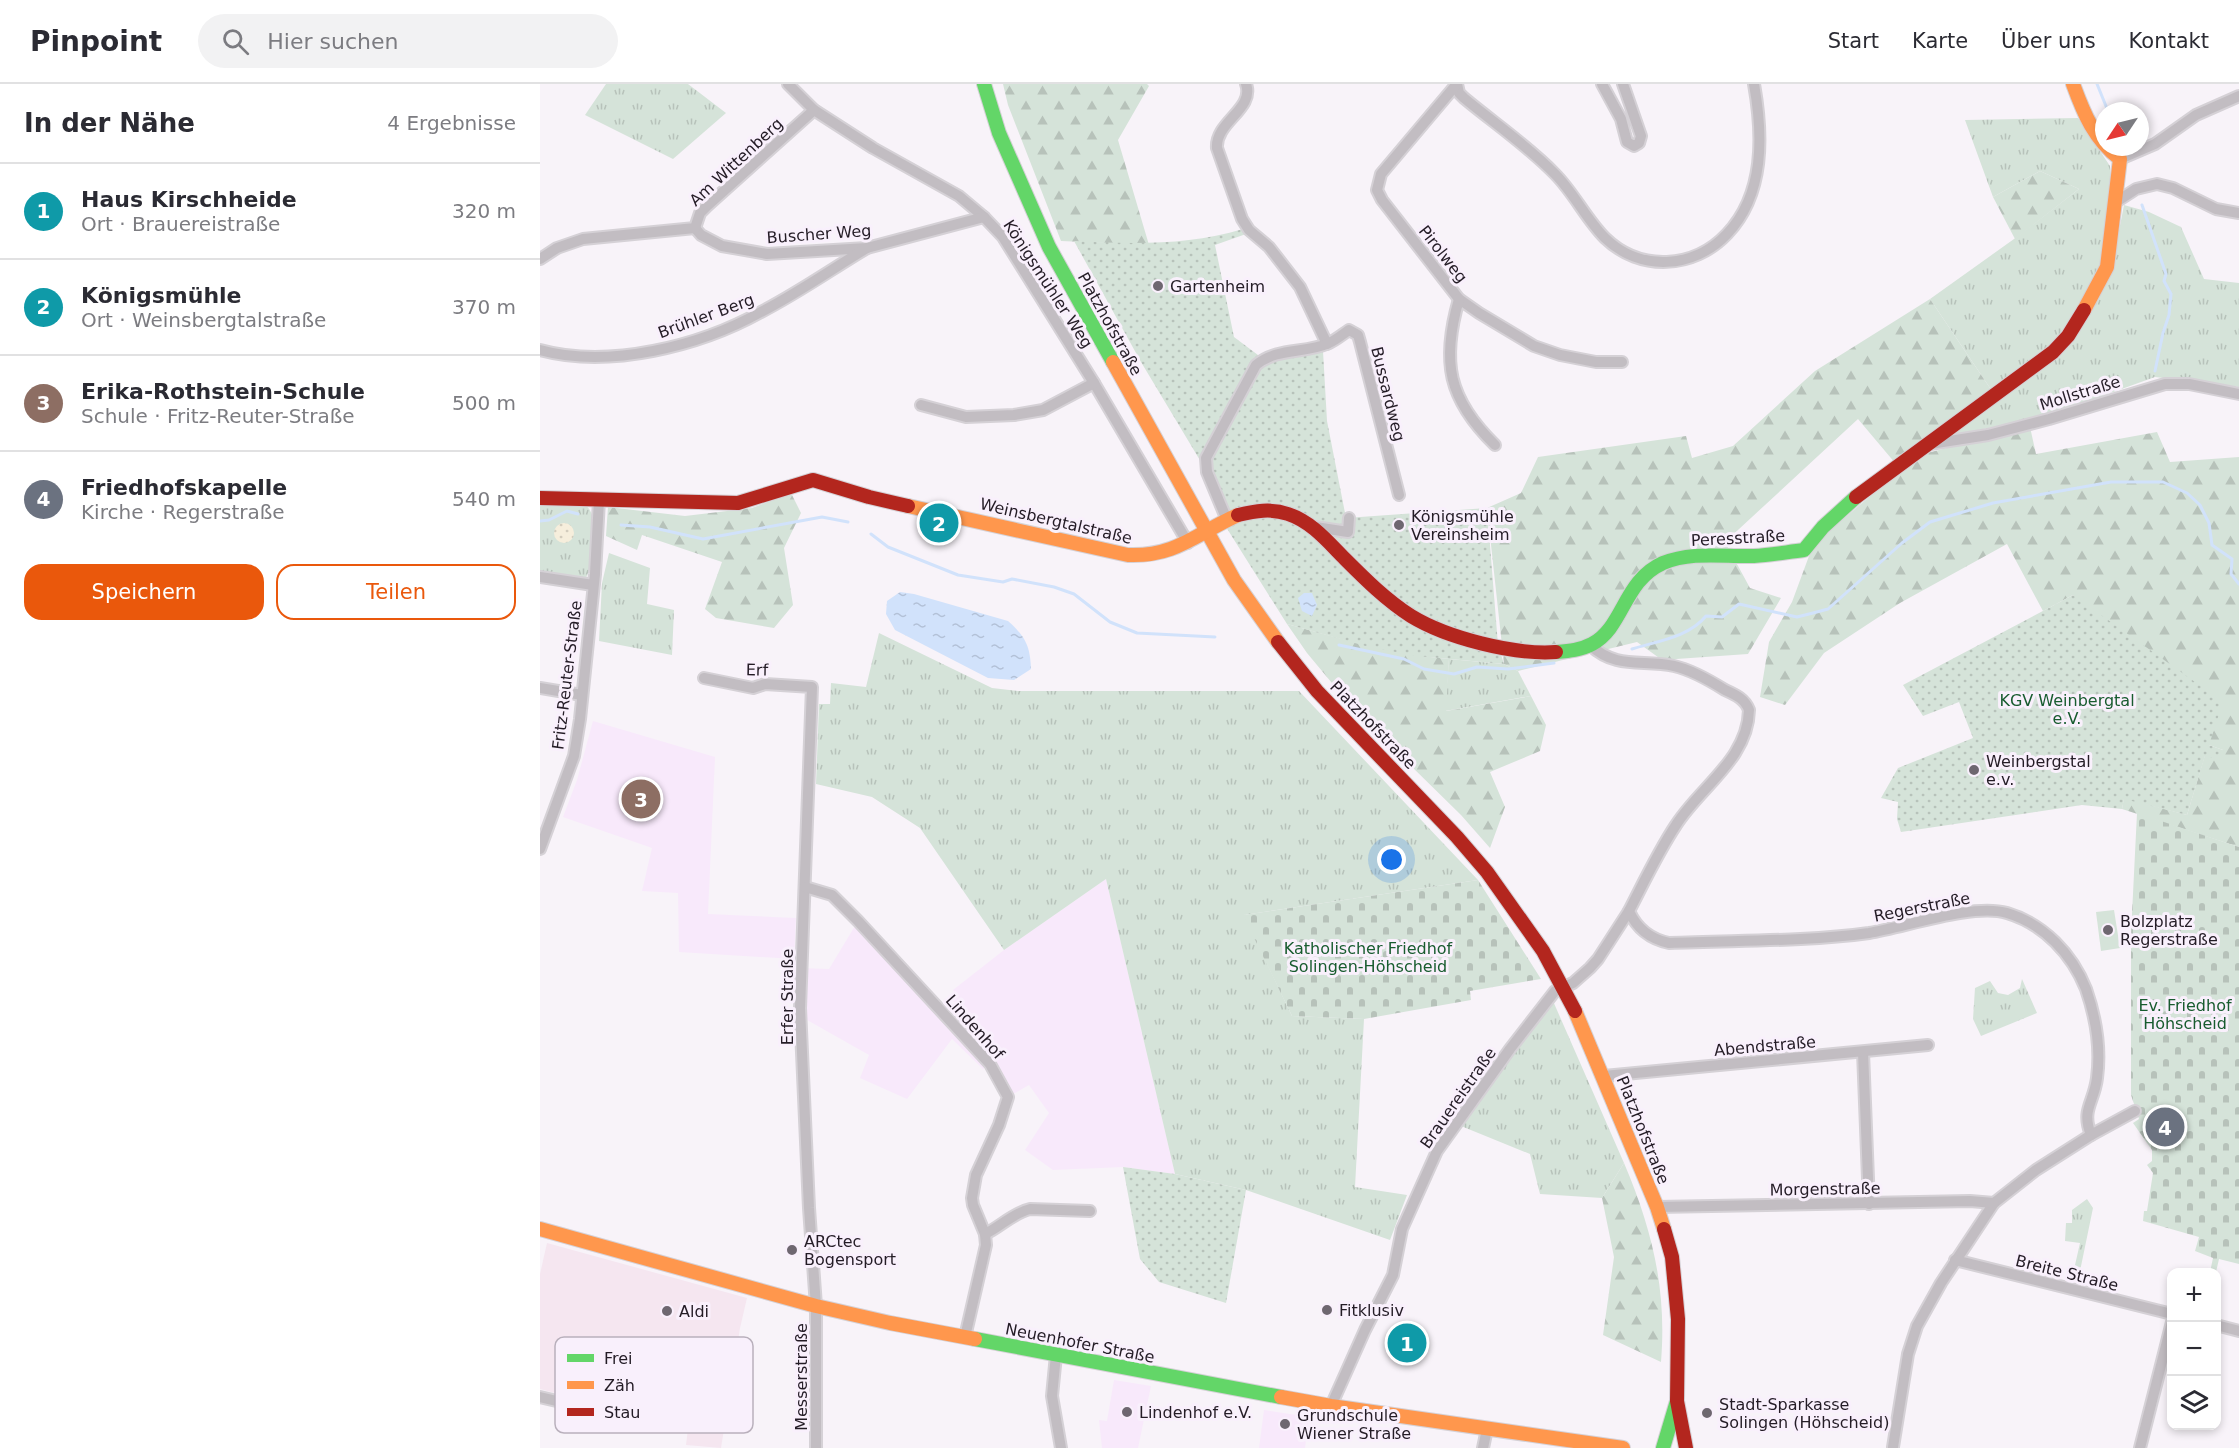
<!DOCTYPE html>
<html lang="de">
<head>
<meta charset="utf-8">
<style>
	body { margin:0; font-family:"DejaVu Sans",sans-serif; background:#f2f2f3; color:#2b2b33 }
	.controls { position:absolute; right:18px; bottom:18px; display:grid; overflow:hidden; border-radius:12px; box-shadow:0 3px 9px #0003 }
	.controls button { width:54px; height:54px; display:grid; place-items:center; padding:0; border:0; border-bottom:2px solid #e1e1e2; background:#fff; color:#2b2b33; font:30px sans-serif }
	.compass { position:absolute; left:1555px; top:18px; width:54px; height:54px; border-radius:50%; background:#fff; box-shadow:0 3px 9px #0003; rotate:235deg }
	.you { position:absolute; left:852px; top:776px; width:21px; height:21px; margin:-15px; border:4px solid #fff; border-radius:50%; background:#1a73e8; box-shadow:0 0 0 9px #1a73e833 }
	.badge { display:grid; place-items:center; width:39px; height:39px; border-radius:50%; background:#ea580c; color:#fff; font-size:20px; font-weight:700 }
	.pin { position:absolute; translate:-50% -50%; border:3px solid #fff; box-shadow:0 2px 6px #0006 }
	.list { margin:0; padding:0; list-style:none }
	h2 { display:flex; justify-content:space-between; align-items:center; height:78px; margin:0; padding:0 24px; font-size:26px }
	h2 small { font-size:20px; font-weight:400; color:#7c7c81 }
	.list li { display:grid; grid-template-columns:39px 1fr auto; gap:18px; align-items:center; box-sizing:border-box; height:96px; padding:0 24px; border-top:2px solid #e1e1e2 }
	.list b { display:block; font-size:22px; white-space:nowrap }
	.list p { margin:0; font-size:20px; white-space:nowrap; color:#7c7c81 }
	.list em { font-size:20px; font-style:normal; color:#7c7c81 }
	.actions { display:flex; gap:12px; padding:18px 24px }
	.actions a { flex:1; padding:14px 0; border:2px solid #ea580c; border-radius:18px; text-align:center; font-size:21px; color:#ea580c }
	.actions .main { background:#ea580c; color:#fff }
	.icon { flex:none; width:33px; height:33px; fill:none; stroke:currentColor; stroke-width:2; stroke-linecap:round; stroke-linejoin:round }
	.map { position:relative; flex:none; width:1699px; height:1364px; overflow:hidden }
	header { display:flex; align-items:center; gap:36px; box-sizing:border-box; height:84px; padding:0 30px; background:#fff; border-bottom:2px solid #e1e1e2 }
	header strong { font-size:28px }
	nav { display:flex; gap:33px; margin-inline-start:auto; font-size:21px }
	.search { width:420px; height:54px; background:#f2f2f3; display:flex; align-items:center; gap:15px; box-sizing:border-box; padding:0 21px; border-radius:33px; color:#7c7c81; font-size:22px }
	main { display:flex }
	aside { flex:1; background:#fff }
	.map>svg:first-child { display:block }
	.commercial { fill:#f5e6f0 }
	.built { fill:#f8e9fb }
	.grass { fill:url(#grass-tufts) }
	.forest { fill:url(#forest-firs) }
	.sand { fill:url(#sand-dots) }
	.cemetery { fill:url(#cemetery-stones) }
	.garden { fill:url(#garden-dots) }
	.pitch { fill:#d5e3d9 }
	.water { fill:url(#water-ripples) }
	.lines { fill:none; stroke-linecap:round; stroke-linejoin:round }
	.stream { stroke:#d1e2fb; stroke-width:3 }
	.street-casing { stroke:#d5d1d6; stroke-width:14 }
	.fast-casing { stroke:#d5d1d6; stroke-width:16 }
	.slow-casing { stroke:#d5d1d6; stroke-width:16 }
	.jam-casing { stroke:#d5d1d6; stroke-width:16 }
	.street { stroke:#c2bdc2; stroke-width:10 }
	.fast { stroke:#63d668; stroke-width:14 }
	.slow { stroke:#ff974d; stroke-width:14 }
	.jam { stroke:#b3261e; stroke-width:14 }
	.poi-dot { fill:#6e6770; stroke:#f9f0fc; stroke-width:2 }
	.labels { text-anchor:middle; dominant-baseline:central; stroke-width:6; stroke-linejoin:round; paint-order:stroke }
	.street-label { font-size:16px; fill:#241c26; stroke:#f9f0fc }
	.poi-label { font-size:16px; fill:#241c26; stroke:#f9f0fc; text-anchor:start }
	.park-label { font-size:16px; fill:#185c2f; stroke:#f9f0fc }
	.key { fill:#f9f0fc; stroke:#b9b0bc; stroke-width:1.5 }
	.key-label { font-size:16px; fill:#241c26 }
</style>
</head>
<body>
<header>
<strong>Pinpoint</strong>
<div class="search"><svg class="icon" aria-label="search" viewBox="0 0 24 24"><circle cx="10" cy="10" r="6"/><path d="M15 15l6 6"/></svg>Hier suchen</div>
<nav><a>Start</a><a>Karte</a><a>Über uns</a><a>Kontakt</a></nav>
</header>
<main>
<aside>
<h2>In der Nähe<small>4 Ergebnisse</small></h2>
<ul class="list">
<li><span class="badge" style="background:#0f9aa8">1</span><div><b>Haus Kirschheide</b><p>Ort · Brauereistraße</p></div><em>320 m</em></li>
<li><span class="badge" style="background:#0f9aa8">2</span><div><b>Königsmühle</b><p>Ort · Weinsbergtalstraße</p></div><em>370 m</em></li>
<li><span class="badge" style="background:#8d6e63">3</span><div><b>Erika-Rothstein-Schule</b><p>Schule · Fritz-Reuter-Straße</p></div><em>500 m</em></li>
<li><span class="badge" style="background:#6b7280">4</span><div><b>Friedhofskapelle</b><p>Kirche · Regerstraße</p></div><em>540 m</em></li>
</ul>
<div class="actions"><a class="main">Speichern</a><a>Teilen</a></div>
</aside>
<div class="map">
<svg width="1699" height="1364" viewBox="0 0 1699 1364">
	<defs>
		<pattern id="grass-tufts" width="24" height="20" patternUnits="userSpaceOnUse" patternTransform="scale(1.5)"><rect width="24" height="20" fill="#d5e3d9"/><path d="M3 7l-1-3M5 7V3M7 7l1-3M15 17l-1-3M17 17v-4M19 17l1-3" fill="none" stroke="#b7c2ba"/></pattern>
		<pattern id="forest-firs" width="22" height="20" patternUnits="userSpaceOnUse" patternTransform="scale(1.5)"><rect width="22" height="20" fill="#d5e3d9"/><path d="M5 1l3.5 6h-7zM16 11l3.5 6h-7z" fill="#b7c2ba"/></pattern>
		<pattern id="sand-dots" width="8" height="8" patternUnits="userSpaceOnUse" patternTransform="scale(1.5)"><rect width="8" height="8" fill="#f6eedc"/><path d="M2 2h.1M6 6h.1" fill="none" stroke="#d3ccbd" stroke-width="1.8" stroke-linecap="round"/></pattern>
		<pattern id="cemetery-stones" width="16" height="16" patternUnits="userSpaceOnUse" patternTransform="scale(1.5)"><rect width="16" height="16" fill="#d5e3d9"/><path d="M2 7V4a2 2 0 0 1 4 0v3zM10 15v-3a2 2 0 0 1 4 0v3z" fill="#b7c2ba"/></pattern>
		<pattern id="garden-dots" width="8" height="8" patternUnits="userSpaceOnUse" patternTransform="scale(1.5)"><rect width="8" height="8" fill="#d5e3d9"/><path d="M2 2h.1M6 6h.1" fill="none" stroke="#b7c2ba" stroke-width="1.8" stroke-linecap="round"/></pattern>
		<pattern id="water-ripples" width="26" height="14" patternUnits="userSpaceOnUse" patternTransform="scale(1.5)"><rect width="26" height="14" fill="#d1e2fb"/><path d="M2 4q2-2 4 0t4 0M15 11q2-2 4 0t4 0" fill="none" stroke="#b3c1d7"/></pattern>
	</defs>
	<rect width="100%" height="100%" fill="#f8f3f9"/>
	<polygon class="commercial" points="7,1159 207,1214 200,1244 181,1364 146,1361 149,1337 123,1329 126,1319 82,1303 74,1325 0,1305 0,1190"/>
	<g class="built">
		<polygon points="53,637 175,673 168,830 256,834 254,875 139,868 138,809 102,807 112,764 23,733 37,696"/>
		<polygon points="566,795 635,1090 583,1083 513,1086 485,1066 509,1029 489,1001 468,1013 450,981 443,985 412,955 367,1015 320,994 329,971 260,932 260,884 289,885 318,837 433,961 443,952 412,916 417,912 413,906 464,866"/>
		<polygon points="574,1296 611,1302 598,1364 562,1364 559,1336 567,1337"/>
		<polygon points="724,1326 769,1333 765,1364 719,1364"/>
	</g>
	<g class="grass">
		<polygon points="66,0 148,0 186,29 133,75 45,31"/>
		<polygon points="1538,34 1570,82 1572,117 1564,172 1544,220 1509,267 1452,307 1390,215 1474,155 1539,105 1500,87 1453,113 1425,36"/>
		<polygon points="1584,121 1609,128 1641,143 1664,195 1699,199 1699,303 1615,293 1515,329 1490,336 1407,352 1513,273 1571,188"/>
		<path d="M0,419L44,420C62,432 50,468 49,487L46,494L0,488Z"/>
		<polygon points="69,469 110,484 107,520 134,526 132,571 59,557 62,499"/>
		<polygon points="339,549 452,604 478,607 759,607 938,796 704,831 752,932 824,935 815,1103 867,1111 850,1156 706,1106 635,1090 566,795 464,866 380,744 332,713 276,700 279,620 290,620 291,599 326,603"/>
		<polygon points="909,575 964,580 978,587 991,612 905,627"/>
		<polygon points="1482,895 1497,929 1441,952 1433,935 1435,904 1450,897 1458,909 1468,911 1480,904"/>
		<polygon points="1013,917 1084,1079 1062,1114 1000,1110 990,1070 921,1042"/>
		<polygon points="1547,1115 1553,1124 1539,1192 1533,1190 1540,1159 1525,1157 1526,1139 1532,1139 1532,1126"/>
	</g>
	<g class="forest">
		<polygon points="463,0 607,0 609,2 578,56 609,161 521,157 468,21"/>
		<polygon points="1500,87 1539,105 1475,155 1453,113"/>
		<polygon points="1390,215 1452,307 1385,356 1391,368 1490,343 1496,370 1617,348 1630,378 1699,373 1699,763 1582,725 1584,714 1647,731 1665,671 1683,666 1669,661 1533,511 1503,527 1467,460 1360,519 1284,569 1245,621 1220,613 1229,558 1252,518 1269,472 1288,448 1361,386 1318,335 1185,458 1210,504 1241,514 1208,570 1122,576 1097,558 978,587 964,580 947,424 981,409 998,373 1146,352 1152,374 1193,362 1275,287"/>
		<polygon points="251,409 261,429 244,464 253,521 234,544 176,534 165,525 182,478 102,451 97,466 66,452 68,423 145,432 212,424"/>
		<path d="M747,540C801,555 853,570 909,575L906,627L991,612L1006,641L1000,667L950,688L965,723L950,764L921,731L816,628L767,569Z"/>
		<path d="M1084,1079C1112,1145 1127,1205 1121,1278L1063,1251L1074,1173L1062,1114Z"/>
	</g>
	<circle class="sand" cx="24" cy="449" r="10"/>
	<g class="cemetery">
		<polygon points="1597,729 1699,763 1699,1180 1679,1175 1676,1188 1670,1188 1673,1174 1655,1167 1659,1153 1603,1137 1604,1127 1607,1127 1613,1089 1607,1081 1612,1077 1612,1066 1593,1039 1599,1035 1591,1011 1591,850"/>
		<polygon points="938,796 1001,895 930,907 931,916 824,935 752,932 703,831"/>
	</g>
	<g class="garden">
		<path d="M703,145L706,150L675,161L694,253L718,271L724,278L777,265L783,267L787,337L806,434L947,424L958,561L964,580L877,572L829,563L747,540L686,443L688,423L601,278L534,157C591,160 647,162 703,145Z"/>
		<polygon points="1533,511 1683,618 1669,661 1683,666 1680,676 1665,672 1647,731 1584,715 1582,725 1542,721 1361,748 1357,735 1358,718 1341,714 1358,684 1433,654 1419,618 1383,632 1363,601"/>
		<polygon points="583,1083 635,1090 706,1106 686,1219 619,1198 600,1175"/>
	</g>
	<polygon class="pitch" points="1574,826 1580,864 1561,867 1556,828"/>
	<g class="water">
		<path d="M360,508L374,510L468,537C486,553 490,562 491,585L474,596L448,594L355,546L346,530L347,517Z"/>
		<polygon points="764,509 772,509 777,521 772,532 762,527 758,514"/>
	</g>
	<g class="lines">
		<g class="stream">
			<polyline points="1557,0 1568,27"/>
			<polyline points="1602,121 1626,190 1624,197 1631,210 1629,231 1623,249 1615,287"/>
			<polyline points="0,437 9,436 27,427 38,430"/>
			<polyline points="81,441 110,443 163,455 282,433 308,438"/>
			<polyline points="331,450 348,463 418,491 463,498 472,495 514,503 534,510 570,538 597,549 675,553"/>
			<polyline points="799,561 864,575 884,585 914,590 937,583 968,585 1014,579"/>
			<path d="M1092,565C1118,557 1149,553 1166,532L1182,533L1199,520L1257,533L1273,529L1288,525L1362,459L1390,438L1453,419L1571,398H1623L1647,409L1660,421L1669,439L1672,461L1692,475L1691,490L1699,500"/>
		</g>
		<g class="street-casing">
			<g id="street">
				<polyline points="248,0 274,26 333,64 419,112 444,133 463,153 554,299 648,459"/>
				<path d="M706,0C715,25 675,38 677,64L702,135L709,146L729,163L760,203L787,260"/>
				<path d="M917,0L919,9L924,14C954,39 988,62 1015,90C1034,109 1046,135 1065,154C1100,188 1154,185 1187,150C1225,110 1223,51 1214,0"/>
				<polyline points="1062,0 1081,35 1087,58 1094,62 1099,59 1101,52 1083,0"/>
				<polyline points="916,1 841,90 837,106 842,116 919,215 939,229 994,262 1020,271 1056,278 1082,278"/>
				<polyline points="1580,75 1615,60 1656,31 1699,12"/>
				<polyline points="1576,118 1596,105 1617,100 1633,104 1676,125 1699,129"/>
				<polyline points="155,144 161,151 182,162 227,170 327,164 444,133"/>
				<polyline points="0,175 17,164 43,155 155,144 160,129 167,122 274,26"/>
				<path d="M919,215C901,278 908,315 955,361"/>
				<path d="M0,266C69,285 160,262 221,228C258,209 292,185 327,164"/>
				<polyline points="381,321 426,333 474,331 503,326 554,299"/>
				<polyline points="1390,360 1448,351 1509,335 1625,300 1649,300 1699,310"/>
				<path d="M687,436L667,388L666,374L716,281C738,263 765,270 789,259C796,256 803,250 809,246L818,251L820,258L859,411"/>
				<polyline points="775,443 808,448 809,434"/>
				<polyline points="0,493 53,501"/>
				<path d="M1050,561C1077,586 1102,575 1134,582C1152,586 1169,596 1185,606C1196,611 1205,615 1209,626C1208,675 1160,703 1136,741C1118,768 1104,798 1089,827C1097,845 1110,855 1129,859C1195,856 1263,858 1329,849C1366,843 1433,819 1467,829C1504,840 1532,870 1546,905C1556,934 1561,964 1557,994C1554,1019 1541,1025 1551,1051L1496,1086L1454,1119L1401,1199L1377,1242L1368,1270L1353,1363"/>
				<polyline points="164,594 213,604 225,600 272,603 260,924 269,1124 276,1222 276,1364"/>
				<polyline points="0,604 42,611"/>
				<polyline points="0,765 34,672 40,635 55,490 59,416"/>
				<polyline points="265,803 292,811 318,837 450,980 468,1013 459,1041 436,1091 432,1114 433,1121 445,1150 446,1161 425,1253"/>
				<polyline points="1323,968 1329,1120"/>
				<polyline points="1064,992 1388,961"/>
				<polyline points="1551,1051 1595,1027"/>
				<polyline points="1117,1123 1430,1117 1454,1119"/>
				<path d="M445,1150C460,1143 473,1129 490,1125L550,1127"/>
				<polyline points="1415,1176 1632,1230"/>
				<polyline points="1676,1241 1699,1247"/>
				<polyline points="516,1271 512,1312 521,1364"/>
				<polyline points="0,1313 85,1333"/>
				<polyline points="791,1322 825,1246 853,1191 862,1145 897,1067 970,965 1015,907 1033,899 1050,884 1058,875 1089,827"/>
				<polyline points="943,1364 947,1345"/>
				<polyline points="1600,1364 1632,1238"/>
			</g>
		</g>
		<g class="fast-casing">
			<g id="fast">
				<polyline points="444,0 459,49 509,163 573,278"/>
				<path d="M1016,568C1028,567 1041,566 1052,560C1084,543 1083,497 1123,479C1152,467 1184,473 1214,472C1231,471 1247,468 1264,466L1283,443L1316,413"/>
				<polyline points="435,1255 741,1313"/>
				<polyline points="1123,1364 1137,1317"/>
			</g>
		</g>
		<g class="slow-casing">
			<g id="slow">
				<path d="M1533,0C1544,30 1554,55 1580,75L1567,183L1544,226"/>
				<polyline points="573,278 694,496 738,558"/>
				<path d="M368,422L588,471C636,473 657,449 698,431"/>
				<polyline points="1035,927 1117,1123 1124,1145"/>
				<polyline points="0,1145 276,1222 350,1239 435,1255"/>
				<polyline points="741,1313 791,1322 1083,1364"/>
			</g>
		</g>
		<g class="jam-casing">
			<g id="jam">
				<polyline points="1316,413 1513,268 1528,252 1544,226"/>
				<polyline points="0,414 198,419 273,396 329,413 368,422"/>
				<path d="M698,431C715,427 731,424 748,430C772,438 788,458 805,475C825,495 846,516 871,532C907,554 974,571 1016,568"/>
				<polyline points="738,558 777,607 917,753 947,788 1003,867 1035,927"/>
				<polyline points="1124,1145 1132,1173 1138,1235 1137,1317 1146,1364"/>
			</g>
		</g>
		<use href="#street" class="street"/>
		<use href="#fast" class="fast"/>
		<use href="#slow" class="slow"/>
		<use href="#jam" class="jam"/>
	</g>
	<g class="poi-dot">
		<circle cx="618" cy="202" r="6"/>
		<circle cx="859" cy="441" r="6"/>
		<circle cx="1434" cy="686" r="6"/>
		<circle cx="1568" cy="846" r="6"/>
		<circle cx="252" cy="1166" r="6"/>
		<circle cx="787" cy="1226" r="6"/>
		<circle cx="127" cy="1227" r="6"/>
		<circle cx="587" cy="1328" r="6"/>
		<circle cx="1167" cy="1329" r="6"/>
		<circle cx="745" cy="1340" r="6"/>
	</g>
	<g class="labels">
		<g class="street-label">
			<text transform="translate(196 78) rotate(-43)">Am Wittenberg</text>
			<text transform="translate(279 150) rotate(-4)">Buscher Weg</text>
			<text transform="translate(903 170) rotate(52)">Pirolweg</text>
			<text transform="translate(508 200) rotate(57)">Königsmühler Weg</text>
			<text transform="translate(166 232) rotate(-20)">Brühler Berg</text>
			<text transform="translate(570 240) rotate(61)">Platzhofstraße</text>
			<text transform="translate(1540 309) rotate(-17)">Mollstraße</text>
			<text transform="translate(848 310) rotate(76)">Bussardweg</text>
			<text transform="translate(516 437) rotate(13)">Weinsbergtalstraße</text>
			<text transform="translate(1198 454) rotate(-3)">Peresstraße</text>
			<text transform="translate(217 586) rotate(1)">Erf</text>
			<text transform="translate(27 591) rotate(-83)">Fritz-Reuter-Straße</text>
			<text transform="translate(833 641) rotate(46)">Platzhofstraße</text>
			<text transform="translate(1382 823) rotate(-11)">Regerstraße</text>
			<text transform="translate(247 913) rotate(-90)">Erfer Straße</text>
			<text transform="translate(435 943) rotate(49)">Lindenhof</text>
			<text transform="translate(1225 962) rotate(-5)">Abendstraße</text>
			<text transform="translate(918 1014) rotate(-55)">Brauereistraße</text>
			<text transform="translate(1103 1046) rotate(68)">Platzhofstraße</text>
			<text transform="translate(1285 1105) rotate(-1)">Morgenstraße</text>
			<text transform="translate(1527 1189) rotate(14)">Breite Straße</text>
			<text transform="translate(540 1259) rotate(11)">Neuenhofer Straße</text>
			<text transform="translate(261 1293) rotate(-90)">Messerstraße</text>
		</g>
		<g class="poi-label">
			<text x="630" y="202">Gartenheim</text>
			<text x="871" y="432">Königsmühle<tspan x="871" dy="18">Vereinsheim</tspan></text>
			<text x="1446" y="677">Weinbergstal<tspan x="1446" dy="18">e.v.</tspan></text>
			<text x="1580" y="837">Bolzplatz<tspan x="1580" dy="18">Regerstraße</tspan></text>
			<text x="264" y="1157">ARCtec<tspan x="264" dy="18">Bogensport</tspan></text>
			<text x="799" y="1226">Fitklusiv</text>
			<text x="139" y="1227">Aldi</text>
			<text x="1179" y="1320">Stadt-Sparkasse<tspan x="1179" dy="18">Solingen (Höhscheid)</tspan></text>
			<text x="599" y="1328">Lindenhof e.V.</text>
			<text x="757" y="1331">Grundschule<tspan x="757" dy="18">Wiener Straße</tspan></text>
		</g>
		<g class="park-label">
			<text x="1527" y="616">KGV Weinbergtal<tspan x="1527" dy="18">e.V.</tspan></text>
			<text x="828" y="864">Katholischer Friedhof<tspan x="828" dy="18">Solingen-Höhscheid</tspan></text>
			<text x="1645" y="921">Ev. Friedhof<tspan x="1645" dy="18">Höhscheid</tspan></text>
		</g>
	</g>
	<rect x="15" y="1253" width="198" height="96" rx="9" class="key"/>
	<rect x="27" y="1270" width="27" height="8" fill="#63d668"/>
	<rect x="27" y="1297" width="27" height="8" fill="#ff974d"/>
	<rect x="27" y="1324" width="27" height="8" fill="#b3261e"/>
	<g class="key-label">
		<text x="64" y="1280">Frei</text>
		<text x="64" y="1307">Zäh</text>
		<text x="64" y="1334">Stau</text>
	</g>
</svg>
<div class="controls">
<button>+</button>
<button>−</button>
<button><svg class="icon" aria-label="layers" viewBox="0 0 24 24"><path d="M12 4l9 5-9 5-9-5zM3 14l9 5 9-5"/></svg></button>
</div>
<svg class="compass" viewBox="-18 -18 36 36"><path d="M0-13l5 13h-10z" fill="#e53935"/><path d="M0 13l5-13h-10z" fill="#7c7c81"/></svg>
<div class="you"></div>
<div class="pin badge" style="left:867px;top:1259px;background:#0f9aa8">1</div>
<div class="pin badge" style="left:399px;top:439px;background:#0f9aa8">2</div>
<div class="pin badge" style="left:101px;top:715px;background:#8d6e63">3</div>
<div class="pin badge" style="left:1625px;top:1043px;background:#6b7280">4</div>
</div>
</main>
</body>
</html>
